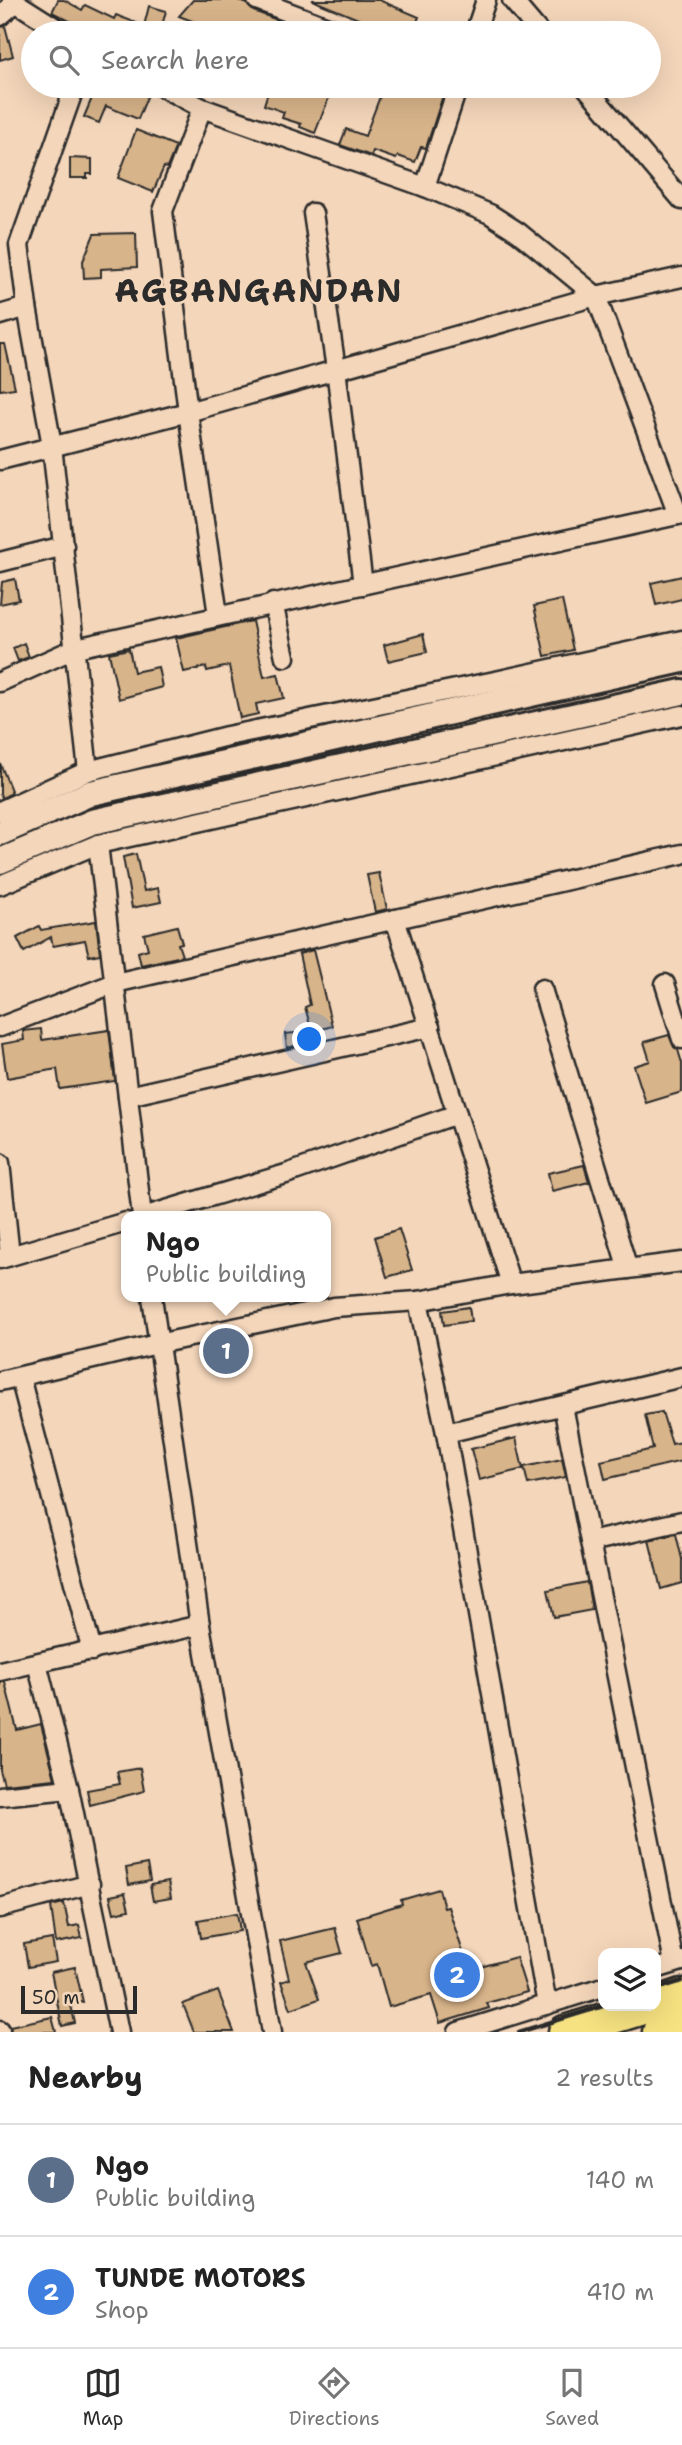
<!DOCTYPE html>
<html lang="en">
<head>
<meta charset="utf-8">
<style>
	body { margin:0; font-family:"Shantell Sans",sans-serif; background:#f6f6f6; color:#222 }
	.controls { position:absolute; right:21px; bottom:21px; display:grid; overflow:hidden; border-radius:14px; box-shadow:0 7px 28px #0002 }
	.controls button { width:63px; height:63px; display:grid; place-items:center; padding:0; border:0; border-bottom:2px solid #e0e0e0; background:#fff; color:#222; font:35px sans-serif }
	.scale { position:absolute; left:21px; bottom:18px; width:116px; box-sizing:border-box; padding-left:7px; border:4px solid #2b2b2b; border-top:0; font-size:19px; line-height:24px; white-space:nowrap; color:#2b2b2b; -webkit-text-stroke:5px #f4d6ba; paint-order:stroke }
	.you { position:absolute; left:310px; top:1040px; width:24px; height:24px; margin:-18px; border:5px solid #fff; border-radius:50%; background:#1a73e8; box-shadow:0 0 0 10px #1a73e833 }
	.badge { display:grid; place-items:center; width:46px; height:46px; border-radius:50%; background:#2b2b2b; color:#fff; font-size:23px; font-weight:700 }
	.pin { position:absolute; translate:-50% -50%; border:4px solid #fff; box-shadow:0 2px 7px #0006 }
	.popup { position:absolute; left:121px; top:1211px; width:210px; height:91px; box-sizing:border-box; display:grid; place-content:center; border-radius:14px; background:#fff; filter:drop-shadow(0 2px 5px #0005); font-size:23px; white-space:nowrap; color:#767676 }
	.popup b { font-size:26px; color:#222 }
	.popup::after { content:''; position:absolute; left:50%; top:100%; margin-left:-14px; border:14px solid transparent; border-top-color:#fff }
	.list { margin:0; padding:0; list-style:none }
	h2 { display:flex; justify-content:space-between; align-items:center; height:91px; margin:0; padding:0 28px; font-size:30px }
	h2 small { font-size:23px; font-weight:400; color:#767676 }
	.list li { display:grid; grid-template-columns:46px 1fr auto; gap:21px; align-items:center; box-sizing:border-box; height:112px; padding:0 28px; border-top:2px solid #e0e0e0 }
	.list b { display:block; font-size:26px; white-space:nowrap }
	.list p { margin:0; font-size:23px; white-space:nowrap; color:#767676 }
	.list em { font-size:23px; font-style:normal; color:#767676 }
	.icon { flex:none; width:38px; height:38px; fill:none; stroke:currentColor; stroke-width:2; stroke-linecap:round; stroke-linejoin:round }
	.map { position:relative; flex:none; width:682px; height:2032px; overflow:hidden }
	.search { position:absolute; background:#fff; box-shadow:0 7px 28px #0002; left:21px; right:21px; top:21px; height:77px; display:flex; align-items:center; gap:18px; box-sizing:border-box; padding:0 24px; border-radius:38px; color:#767676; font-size:26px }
	.sheet { height:315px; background:#fff }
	nav { display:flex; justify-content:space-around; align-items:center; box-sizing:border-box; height:98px; border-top:2px solid #e0e0e0; background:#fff; font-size:19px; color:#767676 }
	nav a { display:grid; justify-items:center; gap:4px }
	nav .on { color:#2b2b2b }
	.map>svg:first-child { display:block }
	.building { fill:#d8b48a; stroke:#2b2b2b; stroke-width:2 }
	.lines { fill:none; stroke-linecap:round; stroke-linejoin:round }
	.street-casing { stroke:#2b2b2b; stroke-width:23 }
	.secondary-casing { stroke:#2b2b2b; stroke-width:30 }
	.highway-casing { stroke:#2b2b2b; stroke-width:37 }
	.street { stroke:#f4d6ba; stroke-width:18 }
	.secondary { stroke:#f4d6ba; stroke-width:24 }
	.highway { stroke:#f6e281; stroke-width:32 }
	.rail { stroke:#2b2b2b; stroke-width:4.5 }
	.labels { text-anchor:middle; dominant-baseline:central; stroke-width:5; stroke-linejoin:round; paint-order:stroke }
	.district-label { font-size:32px; font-weight:bold; letter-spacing:2px; fill:#2b2b2b; stroke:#f4d6ba }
</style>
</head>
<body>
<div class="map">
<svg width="682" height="2032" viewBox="0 0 682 2032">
	<rect width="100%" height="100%" fill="#f4d6ba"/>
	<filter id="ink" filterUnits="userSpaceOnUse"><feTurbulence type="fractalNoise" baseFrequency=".0143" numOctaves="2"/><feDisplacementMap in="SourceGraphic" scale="14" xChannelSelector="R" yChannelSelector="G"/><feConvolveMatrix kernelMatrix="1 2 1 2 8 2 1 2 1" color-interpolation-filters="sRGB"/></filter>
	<g filter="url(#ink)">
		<g class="building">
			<polygon points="58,0 64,0 82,10 85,5 114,19 116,15 144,26 149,6 166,11 160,33 110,33 96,28 93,33 52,12"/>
			<polygon points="193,0 238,0 247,4 253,11 312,33 224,33 179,16"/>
			<polygon points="312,0 379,0 419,17 412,33 392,33"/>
			<polygon points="5,26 13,56 0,60 0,27"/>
			<polygon points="97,86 134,86 149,92 138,119 106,106 99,123 84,117"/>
			<polygon points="270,86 307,86 330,95 315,133 300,127 301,124 282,118 284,112 264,105"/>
			<polygon points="384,86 446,86 426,148 421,147 415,162 398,156 396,159 373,151 371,156 340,145 346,129 365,136"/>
			<polygon points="136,130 176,146 167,168 164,167 153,192 118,178"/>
			<polygon points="70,158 92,159 92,174 87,174 87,178 70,178"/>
			<polygon points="136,233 137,267 101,269 101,277 84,278 83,261 94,234"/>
			<polygon points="0,344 5,344 15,388 0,390"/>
			<polygon points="682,576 682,599 656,605 651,583"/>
			<polygon points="15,579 19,600 0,604 2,582"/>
			<polygon points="562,600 573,650 545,656 534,606"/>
			<polygon points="252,621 264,677 278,674 284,698 256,704 258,714 240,718 229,666 207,671 206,667 184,672 176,638"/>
			<polygon points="423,634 427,652 388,661 384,645"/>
			<polygon points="24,643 29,657 18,661 13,648"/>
			<polygon points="129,649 134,672 158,667 162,687 119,699 109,653"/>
			<polygon points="0,763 12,793 2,798 0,794"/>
			<polygon points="136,854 144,891 158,888 161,902 132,908 123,857"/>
			<polygon points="379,873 387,909 375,912 367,875"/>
			<polygon points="96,921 100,954 89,956 85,940 53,946 51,937 24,952 17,938 39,926 41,930"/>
			<polygon points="177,926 182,943 178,944 182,956 141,965 138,952 148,949 144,934"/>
			<polygon points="313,950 332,1026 312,1032 305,1007 310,1005 299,954"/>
			<polygon points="41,1029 42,1040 109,1030 115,1081 60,1089 57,1069 7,1078 2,1044 24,1040 23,1031"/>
			<polygon points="305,1032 307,1043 287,1048 285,1034"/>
			<polygon points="669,1035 674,1047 678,1050 682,1063 682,1092 646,1103 634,1066 650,1061 644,1042"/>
			<polygon points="584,1165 589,1182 552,1191 548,1173"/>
			<polygon points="399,1229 412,1270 387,1277 375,1237"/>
			<polygon points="469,1307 471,1321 444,1325 442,1311"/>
			<polygon points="662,1412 672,1444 682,1442 682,1461 605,1479 601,1461 653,1449 645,1415"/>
			<polygon points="516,1438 523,1469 479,1480 471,1449"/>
			<polygon points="562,1459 566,1477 528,1484 524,1467"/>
			<polygon points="676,1534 682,1559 682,1583 661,1589 649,1540"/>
			<polygon points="587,1582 592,1610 554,1617 548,1590"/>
			<polygon points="0,1682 5,1682 17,1730 41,1724 55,1779 4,1784 0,1770"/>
			<polygon points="140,1768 144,1791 90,1805 87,1790 120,1784 117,1772"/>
			<polygon points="147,1864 150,1881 129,1885 126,1868"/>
			<polygon points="168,1882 171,1898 153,1901 150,1885"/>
			<polygon points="439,1889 444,1908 448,1907 465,1958 473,1956 477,1968 516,1957 527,1992 487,2003 489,2008 440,2023 431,1995 389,2007 377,1964 371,1966 357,1918 402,1904 401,1900"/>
			<polygon points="125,1893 129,1910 114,1913 110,1896"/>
			<polygon points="64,1903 69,1927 79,1925 82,1938 56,1943 51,1906"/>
			<polygon points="237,1913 240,1931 201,1938 198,1920"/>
			<polygon points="335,1928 342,1953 306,1962 319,1999 291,2009 281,1982 289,1979 280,1941"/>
			<polygon points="52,1939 56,1962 28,1967 24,1944"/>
			<polygon points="75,1967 83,2002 71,2005 75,2023 62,2026 51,1972"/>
			<polygon points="218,1991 234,2032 194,2032 183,2004"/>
			<polygon points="52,2017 56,2032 11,2032 10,2026"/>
		</g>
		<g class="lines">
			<g class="street-casing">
				<g id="street">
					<polyline points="12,0 64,33"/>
					<polyline points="257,0 343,33"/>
					<polyline points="512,0 540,33"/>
					<polyline points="0,16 15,3"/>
					<polyline points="475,33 486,0"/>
					<polyline points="75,86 19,245 27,307 52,446 88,771"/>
					<polyline points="160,86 202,108 425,187 490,214 518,232 596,296 678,515"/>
					<polyline points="585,86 682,200"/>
					<polyline points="202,108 163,211 188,412 218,615"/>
					<polyline points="425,187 458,86"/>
					<polyline points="313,213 336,369 363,585"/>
					<polyline points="0,315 27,307"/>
					<polyline points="0,460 188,412 596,296 682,277"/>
					<polyline points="0,562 64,546"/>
					<polyline points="273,603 285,657"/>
					<polyline points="0,682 76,648 682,514"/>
					<polyline points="0,811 88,771 227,736 500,680 682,640"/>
					<polyline points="98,844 142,1216"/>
					<polyline points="0,885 98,844 682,715"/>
					<polyline points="395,919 511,1284"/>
					<polyline points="665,984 682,1039"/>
					<polyline points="542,989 628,1269"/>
					<polyline points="0,1027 115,983 682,854"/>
					<polyline points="128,1096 430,1027"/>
					<polyline points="0,1163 10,1256"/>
					<polyline points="146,1216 286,1174 457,1114"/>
					<polyline points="0,1259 126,1222"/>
					<polyline points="152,1297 200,1625 272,2032"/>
					<polyline points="418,1301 446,1433 547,2005"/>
					<polyline points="20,1377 92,1651"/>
					<polyline points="0,1381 157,1344 334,1307 418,1301 511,1284 682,1262"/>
					<polyline points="563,1406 674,1963"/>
					<polyline points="446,1433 682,1377"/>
					<polyline points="590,1542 682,1521"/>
					<polyline points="37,1663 69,1789 119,2032"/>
					<polyline points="0,1671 200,1625"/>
					<polyline points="0,1796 69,1789"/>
					<polyline points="0,1908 90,1884"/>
					<polyline points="656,1969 682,1961"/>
					<polyline points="0,2030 0,2032"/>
					<polyline points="458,2032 603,1987"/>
				</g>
			</g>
			<g class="secondary-casing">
				<g id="secondary">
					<polyline points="0,833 91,793 682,660"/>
					<polyline points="0,861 92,822 682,692"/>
				</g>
			</g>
			<g class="highway-casing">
				<g id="highway">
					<polyline points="656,2004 682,1995"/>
					<polyline points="565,2032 649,2006"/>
					<polyline points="659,2032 682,2025"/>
				</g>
			</g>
			<use href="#street" class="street"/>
			<use href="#secondary" class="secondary"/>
			<use href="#highway" class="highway"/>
			<g class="rail">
				<polyline points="656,1989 682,1981"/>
				<polyline points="519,2032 603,2006"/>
			</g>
		</g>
	</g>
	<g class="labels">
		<g class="district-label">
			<text x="259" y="290">AGBANGANDAN</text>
		</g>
	</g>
</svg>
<div class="controls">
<button><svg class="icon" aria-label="layers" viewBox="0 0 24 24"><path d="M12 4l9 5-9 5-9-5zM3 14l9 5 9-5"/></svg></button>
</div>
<div class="scale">50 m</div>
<div class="you"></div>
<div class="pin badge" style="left:226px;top:1351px;background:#5c6f8a">1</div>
<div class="popup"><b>Ngo</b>Public building</div>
<div class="pin badge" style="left:457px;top:1975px;background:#3f7fe0">2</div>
<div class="search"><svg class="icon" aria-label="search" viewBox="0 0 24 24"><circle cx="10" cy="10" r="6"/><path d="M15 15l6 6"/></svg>Search here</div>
</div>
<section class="sheet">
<h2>Nearby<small>2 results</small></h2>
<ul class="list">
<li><span class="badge" style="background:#5c6f8a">1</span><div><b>Ngo</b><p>Public building</p></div><em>140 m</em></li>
<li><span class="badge" style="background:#3f7fe0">2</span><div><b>TUNDE MOTORS</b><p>Shop</p></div><em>410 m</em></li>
</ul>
</section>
<nav>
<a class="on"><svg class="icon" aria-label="map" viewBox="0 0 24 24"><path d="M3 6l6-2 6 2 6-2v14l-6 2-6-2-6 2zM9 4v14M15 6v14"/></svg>Map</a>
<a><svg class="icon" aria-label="directions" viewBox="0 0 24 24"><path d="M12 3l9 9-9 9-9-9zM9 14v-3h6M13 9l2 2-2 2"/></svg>Directions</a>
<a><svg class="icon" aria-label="saved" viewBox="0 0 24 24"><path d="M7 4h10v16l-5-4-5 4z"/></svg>Saved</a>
</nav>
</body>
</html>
